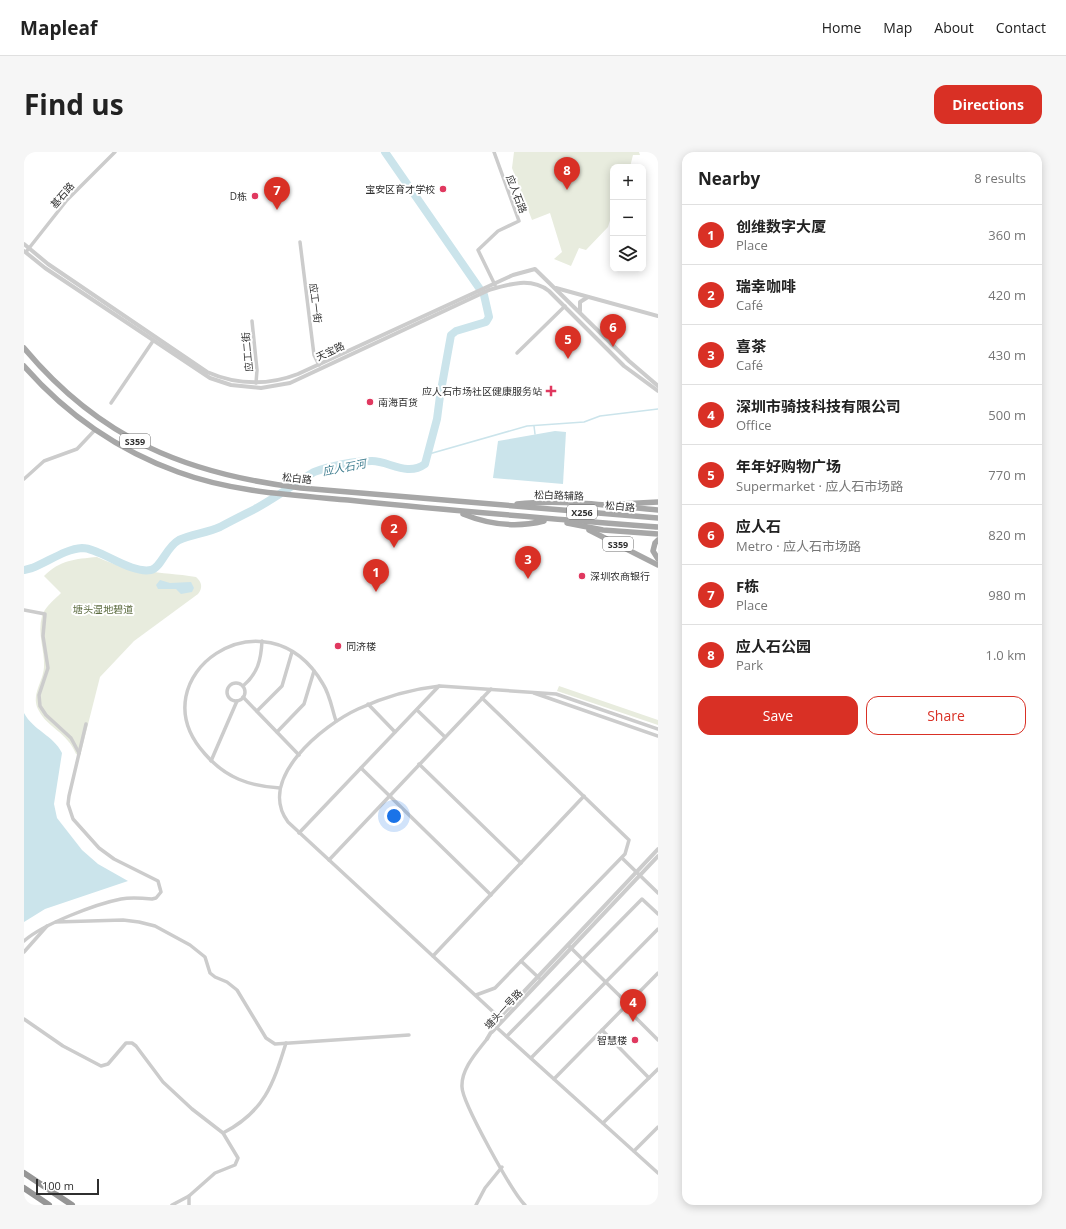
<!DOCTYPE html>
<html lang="en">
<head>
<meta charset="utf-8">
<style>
	body { margin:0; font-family:"Open Sans","Noto Sans SC",sans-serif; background:#f6f6f6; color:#222 }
	.controls { position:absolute; right:12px; top:12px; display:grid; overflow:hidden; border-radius:8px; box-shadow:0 2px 10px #0003 }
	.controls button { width:36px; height:36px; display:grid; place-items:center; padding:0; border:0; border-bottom:1px solid #e0e0e0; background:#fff; color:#222; font:20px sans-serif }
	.scale { position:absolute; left:12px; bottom:10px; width:63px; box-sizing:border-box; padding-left:4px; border:2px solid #2f2f2f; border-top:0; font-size:11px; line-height:14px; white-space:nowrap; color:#2f2f2f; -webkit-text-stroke:3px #fff; paint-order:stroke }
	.you { position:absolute; left:370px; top:664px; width:14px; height:14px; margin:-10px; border:3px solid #fff; border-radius:50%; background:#1a73e8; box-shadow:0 0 0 6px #1a73e833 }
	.badge { display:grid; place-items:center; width:26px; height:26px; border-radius:50%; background:#d93025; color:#fff; font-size:13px; font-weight:700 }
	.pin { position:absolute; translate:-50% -33px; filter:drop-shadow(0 1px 2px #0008) }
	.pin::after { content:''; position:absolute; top:21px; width:14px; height:12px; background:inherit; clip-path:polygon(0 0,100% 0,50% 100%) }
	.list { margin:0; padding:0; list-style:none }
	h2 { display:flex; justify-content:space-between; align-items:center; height:52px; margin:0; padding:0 16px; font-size:17px }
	h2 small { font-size:13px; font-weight:400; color:#767676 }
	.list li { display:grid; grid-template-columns:26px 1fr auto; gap:12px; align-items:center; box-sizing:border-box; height:60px; padding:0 16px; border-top:1px solid #e0e0e0 }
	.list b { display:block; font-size:15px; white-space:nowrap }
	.list p { margin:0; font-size:13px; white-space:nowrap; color:#767676 }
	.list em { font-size:13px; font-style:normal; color:#767676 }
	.actions { display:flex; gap:8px; padding:12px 16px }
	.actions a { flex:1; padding:9px 0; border:1px solid #d93025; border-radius:12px; text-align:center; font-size:14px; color:#d93025 }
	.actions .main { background:#d93025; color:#fff }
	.icon { flex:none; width:22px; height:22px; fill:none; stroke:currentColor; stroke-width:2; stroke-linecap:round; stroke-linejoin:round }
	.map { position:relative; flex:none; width:634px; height:1053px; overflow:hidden; border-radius:12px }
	header { display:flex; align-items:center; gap:24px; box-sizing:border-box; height:56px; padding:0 20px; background:#fff; border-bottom:1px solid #e0e0e0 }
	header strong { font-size:19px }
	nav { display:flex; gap:22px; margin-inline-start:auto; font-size:14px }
	.intro { display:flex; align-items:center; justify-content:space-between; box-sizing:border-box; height:96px; padding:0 24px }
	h1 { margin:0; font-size:28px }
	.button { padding:10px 18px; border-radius:12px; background:#d93025; color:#fff; font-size:14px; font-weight:700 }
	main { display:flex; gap:24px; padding:0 24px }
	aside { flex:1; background:#fff; border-radius:12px; box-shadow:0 2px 10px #0003 }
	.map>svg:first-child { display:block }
	.green { fill:#e8ecde }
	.water { fill:#cbe4eb }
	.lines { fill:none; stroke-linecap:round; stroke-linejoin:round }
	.stream { stroke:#cbe4eb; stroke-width:1.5 }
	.river { stroke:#cbe4eb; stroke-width:8 }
	.minor { stroke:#ccc; stroke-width:3.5 }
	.tertiary { stroke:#ccc; stroke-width:4 }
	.primary { stroke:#a7a7a7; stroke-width:5.5 }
	.motorway { stroke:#969696; stroke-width:6 }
	.poi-dot { fill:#e0385f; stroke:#fff; stroke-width:1.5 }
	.labels { text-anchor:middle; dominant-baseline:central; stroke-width:4; stroke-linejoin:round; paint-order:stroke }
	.shield { fill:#fff; stroke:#6d6d6d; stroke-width:1 }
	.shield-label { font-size:9px; font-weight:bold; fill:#2f2f2f }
	.poi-label { font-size:10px; fill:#2f2f2f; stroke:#fff; text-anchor:end }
	.street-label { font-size:10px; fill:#2f2f2f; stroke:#fff }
	.park-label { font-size:10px; fill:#5a6a3e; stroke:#fff }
	.water-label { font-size:11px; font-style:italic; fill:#3f7d8f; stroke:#fff }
</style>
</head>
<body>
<header>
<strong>Mapleaf</strong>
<nav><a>Home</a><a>Map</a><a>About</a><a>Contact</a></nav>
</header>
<div class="intro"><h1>Find us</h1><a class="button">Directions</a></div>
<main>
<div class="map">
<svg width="634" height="1053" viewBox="0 0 634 1053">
	<rect width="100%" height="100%" fill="#fff"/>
	<g class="green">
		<polygon points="490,0 615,0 616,3 609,3 606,15 589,15 589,59 584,75 562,98 555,96 547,114 530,107 538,100 526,61 508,68 488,16"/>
		<path d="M73,405C109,422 135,419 172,425C178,430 179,436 174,442L110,489L76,525L56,604L52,602C43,580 24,576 15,559C6,543 19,531 20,515C21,498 13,482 18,464C20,456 31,447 37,441L20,424C36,408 51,407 73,405Z"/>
		<polygon points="535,534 634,568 634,573 533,539"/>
	</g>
	<g class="water">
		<polygon points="531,279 542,280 539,332 469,326 474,289"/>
		<polygon points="136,428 146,431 167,430 170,436 168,440 157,442 152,437 134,437 132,433"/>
		<path d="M0,561C9,578 30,584 38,601L30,652L33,666L58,698L74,712L104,729L21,757L0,770Z"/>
	</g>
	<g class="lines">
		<g class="stream">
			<polyline points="510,274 511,282"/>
			<polyline points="405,302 503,274 560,270 576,264 634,257"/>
		</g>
		<path class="river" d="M0,418L8,416C24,410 41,397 58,396C76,396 106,422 127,418C137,416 142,395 155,388C168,382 183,381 196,375C207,369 219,363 231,357C251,346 270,332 290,320C306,314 330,309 348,309C365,309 383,325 401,312L413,267L416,244L427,183L432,179L462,170L465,165L460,143L361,0"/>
		<g class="minor">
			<polyline points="470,0 495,69 474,79 454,98 471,133"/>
			<polyline points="276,90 290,203 295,213"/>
			<polyline points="2,100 43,48 91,0"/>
			<polyline points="228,169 233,218 232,231"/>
			<polyline points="493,201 541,154"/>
			<polyline points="87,251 129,189"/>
			<polyline points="0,327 20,309 53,297 71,278"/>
			<polyline points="0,458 21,462 19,484 24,516 15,543 16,554 22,563 47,586 55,601"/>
			<circle cx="212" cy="540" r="9"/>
			<path d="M219,534C234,521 237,508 238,489"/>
			<polyline points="510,541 634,584"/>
			<polyline points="219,545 275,603"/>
			<polyline points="344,552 371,580"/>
			<polyline points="393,558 421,585"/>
			<polyline points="233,559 258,534 268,500"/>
			<polyline points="253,580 280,552 290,519"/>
			<polyline points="187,609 213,549"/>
			<polyline points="395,612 497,711"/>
			<polyline points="337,616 467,743"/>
			<path d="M256,636C225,634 202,626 181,602C111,525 242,434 299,532C306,543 308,557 312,569"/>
			<polyline points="275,681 415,534"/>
			<polyline points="598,706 634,741"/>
			<polyline points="305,708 467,537"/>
			<polyline points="32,770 99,768 115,770 131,774 166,793 181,805 186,821 191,825 203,830 213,838 242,886 251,892 385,883"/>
			<path d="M0,789C19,772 72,752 97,747C107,745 118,746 128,747L132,746L137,740L134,729L90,707L75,696L49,667L44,652L45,644L62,572"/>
			<polyline points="544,793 604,852"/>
			<polyline points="0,800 23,774"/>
			<polyline points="409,804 560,644"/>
			<polyline points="497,809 515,826"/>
			<polyline points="452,843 471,836 601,702 605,688 458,546"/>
			<polyline points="601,855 634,888"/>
			<polyline points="0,867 39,894 77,914 84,912 102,891 108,891 112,894 139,930 168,957 199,981 214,1006 211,1013 191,1021 165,1044 148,1053"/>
			<path d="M478,868L264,670C232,627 299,573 334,557C360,545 387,537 416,534L532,542L634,577"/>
			<polyline points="471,874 634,1021"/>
			<polyline points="578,878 625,926"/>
			<polyline points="483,884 618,747 634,762"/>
			<path d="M463,887C453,900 437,917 438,935C438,950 489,1042 501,1053"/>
			<polyline points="507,906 634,777"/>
			<polyline points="530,927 634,821"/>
			<polyline points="579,971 634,917"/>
			<path d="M199,981C240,960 249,933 262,891"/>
			<polyline points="610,999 634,975"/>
			<polyline points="165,1053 165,1044"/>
			<polyline points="452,1053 461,1036 478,1015"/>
		</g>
		<g class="tertiary">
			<path d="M0,92L24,112L183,220C213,233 243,234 274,222L489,123L511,117L605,209L634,234"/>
			<path d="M0,99L21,116L186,226L207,233L237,236L266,231L465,138C485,132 507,125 525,139L600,214L634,239"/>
			<polyline points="532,136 634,164"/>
			<polyline points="556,159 556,150 564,145"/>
			<polyline points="468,880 634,704"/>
			<polyline points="463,887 476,865 634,697"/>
		</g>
		<g class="primary">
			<path d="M0,196C76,287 162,322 277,336L634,366"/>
			<path d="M0,214C42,262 94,298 154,320C208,340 267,343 324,348C427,359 531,367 634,375"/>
			<path d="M493,352C539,347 588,354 634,358"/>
			<polyline points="596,352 634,350"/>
			<path d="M439,362C466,373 492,376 520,369"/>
			<polyline points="543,371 579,378 634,382"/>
			<polyline points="565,378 634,413"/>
			<polyline points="634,388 631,391 629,399 634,407"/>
		</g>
		<g class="motorway">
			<polyline points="0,1021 48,1053"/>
			<polyline points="0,1036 25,1053"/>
		</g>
	</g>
	<g class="poi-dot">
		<circle cx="419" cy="37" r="4"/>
		<circle cx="231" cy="44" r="4"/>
		<path d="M525 233h4v4h4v4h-4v4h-4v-4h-4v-4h4z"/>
		<circle cx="346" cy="250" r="4"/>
		<circle cx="558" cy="424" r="4"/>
		<circle cx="314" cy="494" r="4"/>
		<circle cx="611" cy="888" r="4"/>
	</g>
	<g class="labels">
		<g class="shield">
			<rect x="96" y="282" width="30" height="14" rx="3"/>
			<rect x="543" y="353" width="30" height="14" rx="3"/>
			<rect x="579" y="385" width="30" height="14" rx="3"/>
		</g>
		<g class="shield-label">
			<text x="111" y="289">S359</text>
			<text x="558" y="360">X256</text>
			<text x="594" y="392">S359</text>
		</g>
		<g class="poi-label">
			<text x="411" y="37">宝安区育才学校</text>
			<text x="223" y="44">D栋</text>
			<text x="518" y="239">应人石市场社区健康服务站</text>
			<text x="354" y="250" text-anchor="start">南海百货</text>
			<text x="566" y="424" text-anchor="start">深圳农商银行</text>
			<text x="322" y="494" text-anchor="start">同济楼</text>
			<text x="603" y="888">智慧楼</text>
		</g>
		<g class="street-label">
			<text transform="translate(493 42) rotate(69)">应人石路</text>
			<text transform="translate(38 43) rotate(-49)">基石路</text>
			<text transform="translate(292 151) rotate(83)">应工一街</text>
			<text transform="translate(306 199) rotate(-25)">天宝路</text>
			<text transform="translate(223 200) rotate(-95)">应工二街</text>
			<text transform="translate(273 326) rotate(6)">松白路</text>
			<text transform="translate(535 343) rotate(2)">松白路辅路</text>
			<text transform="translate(596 354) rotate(5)">松白路</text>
			<text transform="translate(479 857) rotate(-47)">塘头一号路</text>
		</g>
		<g class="park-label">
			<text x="79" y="457">塘头湿地碧道</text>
		</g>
		<g class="water-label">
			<text transform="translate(320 315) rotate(-11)">应人石河</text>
		</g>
	</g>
</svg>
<div class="controls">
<button>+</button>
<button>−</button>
<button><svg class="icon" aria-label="layers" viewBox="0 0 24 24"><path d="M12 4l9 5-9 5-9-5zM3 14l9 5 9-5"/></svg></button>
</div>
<div class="scale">100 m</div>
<div class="you"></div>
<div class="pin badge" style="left:352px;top:440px">1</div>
<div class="pin badge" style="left:370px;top:396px">2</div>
<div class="pin badge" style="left:504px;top:427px">3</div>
<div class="pin badge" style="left:609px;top:870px">4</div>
<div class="pin badge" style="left:544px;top:207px">5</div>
<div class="pin badge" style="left:589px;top:195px">6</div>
<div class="pin badge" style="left:253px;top:58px">7</div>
<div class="pin badge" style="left:543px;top:38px">8</div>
</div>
<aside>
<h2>Nearby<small>8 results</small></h2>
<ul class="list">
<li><span class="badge">1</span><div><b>创维数字大厦</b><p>Place</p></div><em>360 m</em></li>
<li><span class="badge">2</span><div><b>瑞幸咖啡</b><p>Café</p></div><em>420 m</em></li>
<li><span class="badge">3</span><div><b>喜茶</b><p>Café</p></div><em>430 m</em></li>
<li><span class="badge">4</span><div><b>深圳市骑技科技有限公司</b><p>Office</p></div><em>500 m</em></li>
<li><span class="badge">5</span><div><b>年年好购物广场</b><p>Supermarket · 应人石市场路</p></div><em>770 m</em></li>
<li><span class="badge">6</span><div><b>应人石</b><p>Metro · 应人石市场路</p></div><em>820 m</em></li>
<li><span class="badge">7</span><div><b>F栋</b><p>Place</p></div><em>980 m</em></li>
<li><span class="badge">8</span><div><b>应人石公园</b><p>Park</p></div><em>1.0 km</em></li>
</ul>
<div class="actions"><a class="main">Save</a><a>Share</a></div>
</aside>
</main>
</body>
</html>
